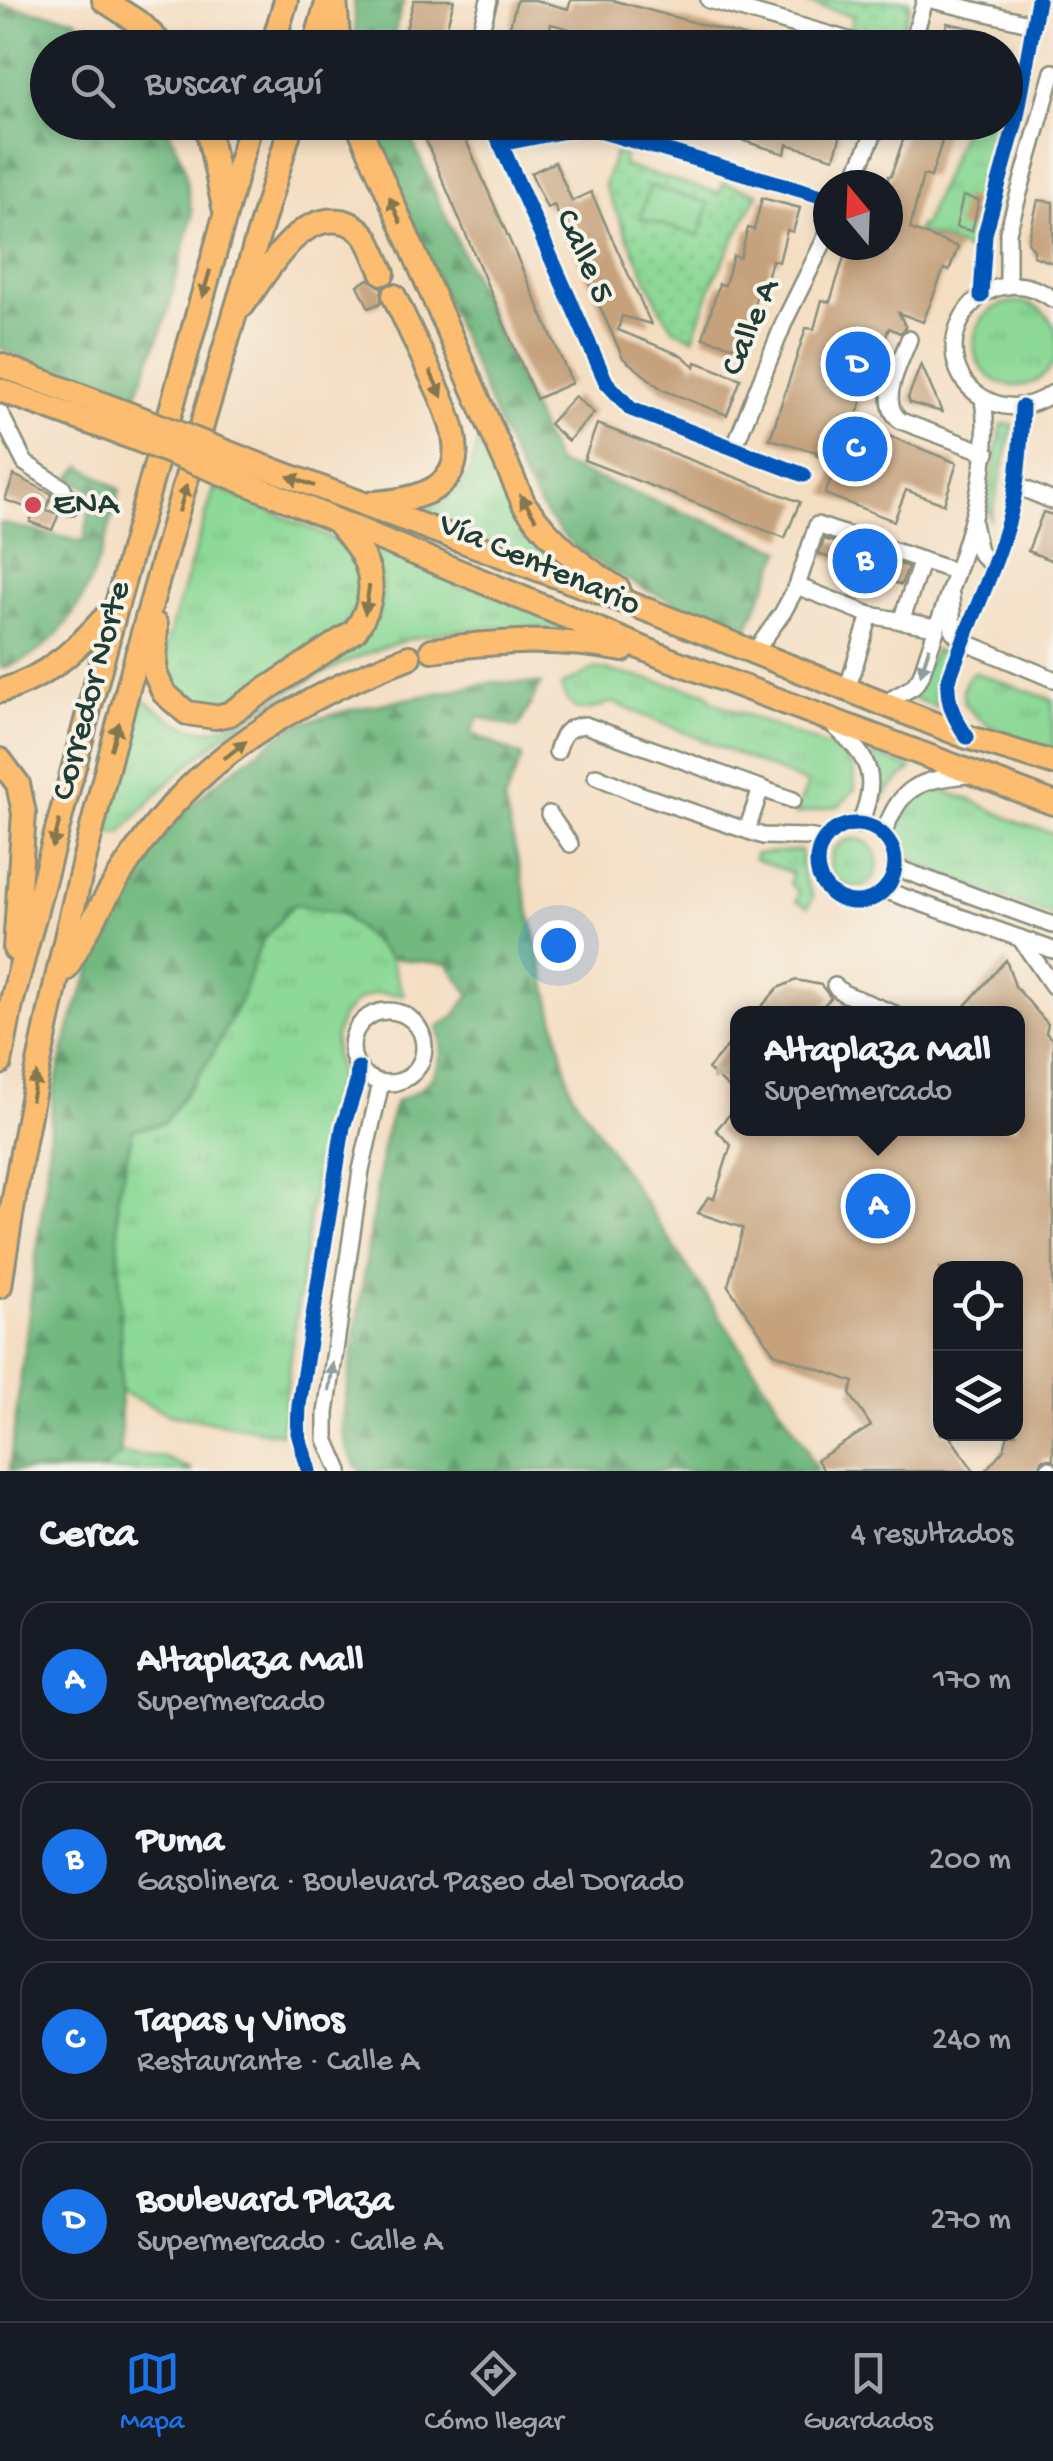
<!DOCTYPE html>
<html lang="es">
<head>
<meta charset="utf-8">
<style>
	body { margin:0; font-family:"Gochi Hand",sans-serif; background:#242831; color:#f1f3f6 }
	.controls { position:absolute; right:30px; bottom:30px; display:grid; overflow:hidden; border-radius:20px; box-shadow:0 5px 15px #0003 }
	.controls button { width:90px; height:90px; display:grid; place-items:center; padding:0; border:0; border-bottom:2px solid #363941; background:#171b24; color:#f1f3f6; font:50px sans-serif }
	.compass { position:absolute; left:813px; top:170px; width:90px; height:90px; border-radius:50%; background:#171b24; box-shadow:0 5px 15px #0003; rotate:341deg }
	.you { position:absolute; left:558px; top:945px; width:35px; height:35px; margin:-25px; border:8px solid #fff; border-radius:50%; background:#1a73e8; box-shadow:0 0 0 15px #1a73e833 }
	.badge { display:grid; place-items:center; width:65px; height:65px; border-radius:50%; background:#1a73e8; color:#fff; font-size:32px; font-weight:700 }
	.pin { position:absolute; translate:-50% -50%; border:5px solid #fff; box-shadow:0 2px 10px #0006 }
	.popup { position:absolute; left:730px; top:1006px; width:295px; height:130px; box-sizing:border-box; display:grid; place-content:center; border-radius:20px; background:#171b24; filter:drop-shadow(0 2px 8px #0005); font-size:32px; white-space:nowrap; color:#9ea1a6 }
	.popup b { font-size:38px; color:#f1f3f6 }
	.popup::after { content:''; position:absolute; left:50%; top:100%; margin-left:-20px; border:20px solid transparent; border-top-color:#171b24 }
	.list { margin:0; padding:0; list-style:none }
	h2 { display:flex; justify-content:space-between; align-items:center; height:130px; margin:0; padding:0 40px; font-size:42px }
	h2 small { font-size:32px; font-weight:400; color:#9ea1a6 }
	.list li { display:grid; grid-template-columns:65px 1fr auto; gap:30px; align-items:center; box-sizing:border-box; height:160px; margin:0 20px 20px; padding:0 20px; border:2px solid #363941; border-radius:30px }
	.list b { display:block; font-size:38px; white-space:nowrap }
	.list p { margin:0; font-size:32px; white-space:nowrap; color:#9ea1a6 }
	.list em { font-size:32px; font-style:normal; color:#9ea1a6 }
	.icon { flex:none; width:55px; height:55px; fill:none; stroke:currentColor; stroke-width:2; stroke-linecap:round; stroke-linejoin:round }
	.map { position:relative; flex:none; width:1053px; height:1471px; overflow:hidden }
	.search { position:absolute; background:#171b24; box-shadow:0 5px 15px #0003; left:30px; right:30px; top:30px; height:110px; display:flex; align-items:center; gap:25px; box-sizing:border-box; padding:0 35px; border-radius:55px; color:#9ea1a6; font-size:38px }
	.sheet { height:850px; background:#171b24 }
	nav { display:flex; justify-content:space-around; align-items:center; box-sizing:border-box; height:140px; border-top:2px solid #363941; background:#171b24; font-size:28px; color:#9ea1a6 }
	nav a { display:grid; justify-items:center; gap:5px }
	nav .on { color:#1a73e8 }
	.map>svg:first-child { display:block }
	.grass { fill:url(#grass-tufts); stroke:#568b66; stroke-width:2.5 }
	.forest { fill:url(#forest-firs); stroke:#487b5a; stroke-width:2.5 }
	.park { fill:url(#park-dots); stroke:#568b66; stroke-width:2.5 }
	.pitch { fill:#8dd997; stroke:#568b66; stroke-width:2.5 }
	.building { fill:#c5a17b }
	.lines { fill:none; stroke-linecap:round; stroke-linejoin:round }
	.minor-tunnel { stroke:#c9bea6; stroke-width:15; stroke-dasharray:15 8; stroke-linecap:butt }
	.minor-casing { stroke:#8a8e7b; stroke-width:20 }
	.highway-casing { stroke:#8a8e7b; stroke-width:28 }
	.minor { stroke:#fff; stroke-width:15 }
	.highway { stroke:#fcbd6f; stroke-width:22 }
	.highway-bridge-casing { stroke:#8a8e7b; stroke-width:28; stroke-linecap:butt }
	.highway-bridge { stroke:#fcbd6f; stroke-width:22 }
	.cycleway-casing { stroke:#f7f3e8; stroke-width:21 }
	.cycleway { stroke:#0057b8; stroke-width:15 }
	.oneway { fill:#82774f }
	.oneway2 { fill:#8f9e9a }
	.poi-dot { fill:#d1495b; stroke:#f7f3e8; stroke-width:4 }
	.labels { text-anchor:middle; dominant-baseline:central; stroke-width:8; stroke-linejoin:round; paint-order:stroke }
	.street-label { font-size:35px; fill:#1f3d34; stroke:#f7f3e8 }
	.poi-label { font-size:35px; fill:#1f3d34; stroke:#f7f3e8; text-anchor:start }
</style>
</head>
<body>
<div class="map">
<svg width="1053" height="1471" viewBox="0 0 1053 1471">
	<defs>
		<pattern id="grass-tufts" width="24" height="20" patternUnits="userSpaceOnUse" patternTransform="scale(2.5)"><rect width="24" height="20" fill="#8dd997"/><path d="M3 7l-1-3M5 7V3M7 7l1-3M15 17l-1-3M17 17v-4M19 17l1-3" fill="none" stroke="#79bb83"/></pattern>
		<pattern id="forest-firs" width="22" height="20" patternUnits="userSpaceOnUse" patternTransform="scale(2.5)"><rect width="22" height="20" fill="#72b980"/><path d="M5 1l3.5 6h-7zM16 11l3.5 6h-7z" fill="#5d986a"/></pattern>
		<pattern id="park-dots" width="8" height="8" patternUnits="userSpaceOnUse" patternTransform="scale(2.5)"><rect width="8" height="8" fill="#8dd997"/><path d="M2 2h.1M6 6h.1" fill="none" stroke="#79bb83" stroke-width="1.8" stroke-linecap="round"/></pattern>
	</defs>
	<rect width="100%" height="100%" fill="#f7f3e8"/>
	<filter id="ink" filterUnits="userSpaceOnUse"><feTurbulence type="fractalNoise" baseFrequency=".01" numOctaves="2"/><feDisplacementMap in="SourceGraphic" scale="20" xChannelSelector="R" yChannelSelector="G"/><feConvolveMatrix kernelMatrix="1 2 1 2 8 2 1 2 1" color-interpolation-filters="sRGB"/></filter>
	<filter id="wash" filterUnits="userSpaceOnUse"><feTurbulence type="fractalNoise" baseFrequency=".0048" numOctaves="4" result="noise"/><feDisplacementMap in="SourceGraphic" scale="40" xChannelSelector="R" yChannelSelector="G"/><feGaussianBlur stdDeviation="2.25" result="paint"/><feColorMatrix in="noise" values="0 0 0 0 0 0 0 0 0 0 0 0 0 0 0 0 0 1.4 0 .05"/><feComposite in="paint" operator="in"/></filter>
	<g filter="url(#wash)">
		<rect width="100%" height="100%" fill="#f4dec2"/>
		<g class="grass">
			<polygon points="966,123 998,123 996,152 970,251 917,231 919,225 923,226"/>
			<circle cx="1016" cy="344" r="42"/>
			<polygon points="1002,424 1013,425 990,521 988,498"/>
			<path d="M479,435C501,480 519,530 557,564L555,569L415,514C457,499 473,479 479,435Z"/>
			<path d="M215,486L338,541L358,562L363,582L359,603L341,632L218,708C175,707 160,681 167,641Z"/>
			<path d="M368,546L595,634C532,624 458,624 397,643C318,667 241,718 180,772C159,791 141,812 121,833L113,834L109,831L141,697C161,712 182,731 209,730C237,729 356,650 371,626C387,601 385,569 368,546Z"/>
			<polygon points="935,650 945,655 934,691 936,707 910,697"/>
			<path d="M596,668L707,692L711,700L723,706L841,752L853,768L855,789L840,805L795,815L808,784L612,702C588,711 571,719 561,686Z"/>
			<path d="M973,672L1053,700V751C1025,740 932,716 973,672Z"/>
			<path d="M872,752L912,769C894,784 880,794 876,819L871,817C883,797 883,772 872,752Z"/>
			<path d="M938,789L971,800L1019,823L1053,833V916C1024,905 927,874 910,856C899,844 896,828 902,813C908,796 922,791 938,789Z"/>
			<circle cx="854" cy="863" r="24"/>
			<polygon points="801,850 803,875 813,897 808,907 796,901 799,892 790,884 792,873 754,859 755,854"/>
			<polygon points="294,904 342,914 390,958 404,995 376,993 357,1001 342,1016 335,1037 335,1057 340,1073 328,1107 309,1217 281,1434 169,1414 121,1392 117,1199 133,1129 164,1123 211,1057 240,1001 261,942"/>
			<polygon points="121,1454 163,1457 193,1471 100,1471"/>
		</g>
		<g class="forest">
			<polygon points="354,0 404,0 390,47 356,47"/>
			<polygon points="0,5 74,18 111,47 48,48 48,122 166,123 184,165 192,216 167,315 137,393 49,371 0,348"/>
			<path d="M373,123H404L556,463L782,550L748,626C701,619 596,571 564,536C522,492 501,429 477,374C447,303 417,233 387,162Z"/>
			<path d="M82,466L120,490C100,559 80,648 0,669V523L84,542L93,492L70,478Z"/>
			<path d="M495,682L541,684L518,728L479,717L471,733L522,757L504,801L571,1091L807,1448L809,1457L818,1471H361C348,1457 345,1443 342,1424L384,1139L396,1101C430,1090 449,1063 438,1027L455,1016L470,995L448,964L390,958L342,914L294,904L261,942L240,1001L211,1057L164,1123L133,1130L117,1199L120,1282L121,1454L100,1471H9L46,1179L53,1092L71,1022L111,918L138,872L171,825L212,786L292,726L349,710Z"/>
		</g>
		<g class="park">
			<path d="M796,0H907L910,3C899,50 891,40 850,28L853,16Z"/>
			<polygon points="615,153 625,156 623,166 719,193 724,183 758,193 714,279 693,338 674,329 661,310 604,185"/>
		</g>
		<polygon class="pitch" points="650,186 709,203 699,236 640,218"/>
		<g id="blocks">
			<g class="building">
				<polygon points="414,0 454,0 441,48 401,48"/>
				<polygon points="517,0 535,0 568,9 571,0 612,0 769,43 769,48 642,48 551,24 545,48 504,48"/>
				<polygon points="947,23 985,31 981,48 941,48"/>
				<polygon points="418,122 458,122 572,383 536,399"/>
				<polygon points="731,122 801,122 841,134 834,158 787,144 785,154 728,136"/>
				<polygon points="909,122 948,122 931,177 923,175 910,229 958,247 949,271 944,269 923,322 899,313 906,328 900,333 889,328 854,422 957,463 944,504 906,490 894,521 825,494 837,463 816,455 817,452 770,439 806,328 814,329 822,300 830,302 848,245 888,252 888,176 891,176"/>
				<polygon points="555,162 572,201 591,192 651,324 622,316 618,330 683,356 695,367 696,362 741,379 727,415 663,390 623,358 554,205 547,208 531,173"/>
				<polygon points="963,196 979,200 972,231 956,227"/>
				<polygon points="762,198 800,208 793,232 787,230 779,262 772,260 764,290 759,288 740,348 703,338 719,284 725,285 733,256 740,258 748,228 754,230"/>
				<polygon points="1038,200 1053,202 1053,263 1033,256 1034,250 1028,242"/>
				<polygon points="369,279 382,288 381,303 369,308 358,285"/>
				<polygon points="921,364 942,412 910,403 908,398"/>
				<polygon points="575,396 594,413 568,441 549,424"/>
				<polygon points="597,424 800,502 785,538 584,460"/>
				<polygon points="14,475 52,494 46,510 59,514 52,530 30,522 34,510 5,500"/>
				<polygon points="1043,512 1053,515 1053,561 1028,551"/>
				<polygon points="824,539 908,567 901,585 819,554"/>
				<polygon points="1006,960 1015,986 1048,1024 1046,1033 1053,1040 1053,1459 1043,1459 1038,1471 985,1471 1004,1449 1008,1434 1016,1434 1016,1268 940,1268 940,1434 948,1434 974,1471 824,1471 817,1460 871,1426 850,1394 854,1382 774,1353 728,1286 743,1228 698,1213 708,1197 714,1199 731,1145 716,1130 738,1105 738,1128 1018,1128 1018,1014 970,1014 965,1006"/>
				<polygon points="796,980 821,985 831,998 815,1014 755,1014 778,988"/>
				<polygon points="738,1034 738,1096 708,1069"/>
			</g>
		</g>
	</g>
	<g filter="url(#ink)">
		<use href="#blocks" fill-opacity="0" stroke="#8a8e7b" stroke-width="2.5"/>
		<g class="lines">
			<polyline class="minor-tunnel" points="719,1072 720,1079"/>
			<g class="minor-casing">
				<g id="minor">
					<polyline points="709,0 876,48"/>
					<polyline points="932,0 1033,24"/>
					<polyline points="476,48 489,0"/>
					<polyline points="911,48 925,0"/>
					<polyline points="491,122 606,382 631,409 804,475"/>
					<polyline points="500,144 586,127 828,198"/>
					<polyline points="851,185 879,122"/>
					<polyline points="1008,286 1008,232 1053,72"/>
					<polyline points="981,296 985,234 1016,121 1038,0"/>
					<path d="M1053,299C975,244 909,369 994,403C1015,411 1035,405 1053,393"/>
					<path d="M909,339C901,362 876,403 901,421L987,453"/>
					<polyline points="0,413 25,463 63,488 70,507"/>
					<polyline points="734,448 785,320 828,233"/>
					<polyline points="1015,485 1053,501"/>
					<polyline points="973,523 979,552 993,567"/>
					<polyline points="797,586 817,525 954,571"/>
					<polyline points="951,595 953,631 962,641 1053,679"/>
					<polyline points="901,621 922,560"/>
					<polyline points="754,653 783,612 797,586 870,615 935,627"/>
					<polyline points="847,690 870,615"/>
					<path d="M883,704L913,687L921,676C947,588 997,491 983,398"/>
					<path d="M835,727C872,759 879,780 859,825"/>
					<path d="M967,737C955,719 947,705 948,682C967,626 995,572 1010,515C1019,480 1021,442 1022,407"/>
					<path d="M557,752C562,735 565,727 585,725L793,800"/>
					<polyline points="596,776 636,793 763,836 807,837 824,840"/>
					<polyline points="549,814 570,844"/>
					<circle cx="856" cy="863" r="39"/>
					<polyline points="747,830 761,788"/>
					<path d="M883,835C901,786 917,780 968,775"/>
					<polyline points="894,867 1053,925"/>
					<polyline points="884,890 1053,950"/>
					<polyline points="1020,938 1053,986"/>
					<polyline points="835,986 843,993 895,1014"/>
					<circle cx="388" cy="1047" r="36"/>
					<polyline points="1049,1469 1050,1471"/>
					<polyline points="309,1471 298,1433 299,1405 343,1127 357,1083 358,1068"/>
					<polyline points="340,1471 326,1439 326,1413 361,1170 381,1083"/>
				</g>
			</g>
			<g class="highway-casing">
				<g id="highway">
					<polyline points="104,0 142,25 165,48"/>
					<polyline points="335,0 339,48"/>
					<polyline points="272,48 286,0"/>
					<polyline points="314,48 328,0"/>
					<polyline points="206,122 224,207"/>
					<path d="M357,122L524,504C553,543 578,563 618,589"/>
					<path d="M243,305C266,274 295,215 340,221C350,222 360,229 366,237C373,248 377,261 383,273"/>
					<polyline points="0,365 142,419"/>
					<polyline points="0,390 136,439"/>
					<polyline points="244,459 655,613 967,737 1053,763"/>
					<polyline points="237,479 666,658 1053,803"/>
					<path d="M374,503C475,496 467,449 431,375C419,349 407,323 394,296"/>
					<path d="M156,625L155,673L164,693L187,713L215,717L229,714L355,631C385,588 368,555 337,522"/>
					<path d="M432,650C495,641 560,637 623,650"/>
					<path d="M0,691C48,678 79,647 111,611"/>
					<polyline points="0,760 18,784 24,813 15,949"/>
					<path d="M66,969C99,908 133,846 181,796C243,731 326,688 409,657"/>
					<polyline points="0,1063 11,1004 117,604 251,122"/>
					<path d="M0,1286C58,890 178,506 292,122"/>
				</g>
			</g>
			<use href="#minor" class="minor"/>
			<use href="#highway" class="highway"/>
			<g class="highway-bridge-casing">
				<g id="highway-bridge">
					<polyline points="142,419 244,459"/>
					<polyline points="136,439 237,479"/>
				</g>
			</g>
			<use href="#highway-bridge" class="highway-bridge"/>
			<g class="cycleway-casing">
				<g id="cycleway">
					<polyline points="491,122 606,382 631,409 804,475"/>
					<polyline points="500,144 586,127 828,198"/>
					<polyline points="981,296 985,234 1016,121 1038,0"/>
					<path d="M967,737C955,719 947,705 948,682C967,626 995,572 1010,515C1019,480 1021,442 1022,407"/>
					<circle cx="856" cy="863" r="39"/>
					<polyline points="309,1471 298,1433 299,1405 343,1127 357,1083 358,1068"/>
				</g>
			</g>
			<use href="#cycleway" class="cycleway"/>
		</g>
		<defs><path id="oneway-solid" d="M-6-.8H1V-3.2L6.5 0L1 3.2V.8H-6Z" transform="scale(2.5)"/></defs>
		<g class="oneway">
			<use href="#oneway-solid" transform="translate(395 210) rotate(-113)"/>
			<use href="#oneway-solid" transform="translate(206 284) rotate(106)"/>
			<use href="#oneway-solid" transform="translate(436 384) rotate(65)"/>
			<use href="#oneway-solid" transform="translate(301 481) rotate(-160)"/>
			<use href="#oneway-solid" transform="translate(183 498) rotate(-74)"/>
			<use href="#oneway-solid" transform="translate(528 507) rotate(-123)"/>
			<use href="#oneway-solid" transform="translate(367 600) rotate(99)"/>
			<use href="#oneway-solid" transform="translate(115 736) rotate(-74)"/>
			<use href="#oneway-solid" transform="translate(235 750) rotate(-38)"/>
			<use href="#oneway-solid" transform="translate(56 834) rotate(105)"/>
			<use href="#oneway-solid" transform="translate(34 1087) rotate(-79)"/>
		</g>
		<g class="oneway2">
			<use href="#oneway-solid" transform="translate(925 661) rotate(108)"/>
			<use href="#oneway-solid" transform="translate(331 1377) rotate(-82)"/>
		</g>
	</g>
	<circle class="poi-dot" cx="33" cy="505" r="10"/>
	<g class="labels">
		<g class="street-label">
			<text transform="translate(583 257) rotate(66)">Calle 5</text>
			<text transform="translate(752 328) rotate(-67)">Calle A</text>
			<text transform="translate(539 566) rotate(23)">Vía Centenario</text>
			<text transform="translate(93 691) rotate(-75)">Corredor Norte</text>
		</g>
		<g class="poi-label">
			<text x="53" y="505">ENA</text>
		</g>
	</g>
</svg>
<div class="controls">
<button><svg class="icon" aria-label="locate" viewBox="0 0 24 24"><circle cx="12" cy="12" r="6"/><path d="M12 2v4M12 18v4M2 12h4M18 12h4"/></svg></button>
<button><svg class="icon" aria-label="layers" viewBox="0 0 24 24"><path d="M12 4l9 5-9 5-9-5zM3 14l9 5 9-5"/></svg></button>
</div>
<svg class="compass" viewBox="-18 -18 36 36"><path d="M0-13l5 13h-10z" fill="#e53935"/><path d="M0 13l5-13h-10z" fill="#9ea1a6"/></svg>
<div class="you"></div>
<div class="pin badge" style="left:878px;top:1206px">A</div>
<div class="popup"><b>Altaplaza Mall</b>Supermercado</div>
<div class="pin badge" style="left:865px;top:561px">B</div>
<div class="pin badge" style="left:855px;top:449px">C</div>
<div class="pin badge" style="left:858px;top:364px">D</div>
<div class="search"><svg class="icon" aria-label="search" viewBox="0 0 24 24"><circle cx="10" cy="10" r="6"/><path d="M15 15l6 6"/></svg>Buscar aquí</div>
</div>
<section class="sheet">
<h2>Cerca<small>4 resultados</small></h2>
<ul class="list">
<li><span class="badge">A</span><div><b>Altaplaza Mall</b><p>Supermercado</p></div><em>170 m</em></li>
<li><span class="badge">B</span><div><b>Puma</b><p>Gasolinera · Boulevard Paseo del Dorado</p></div><em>200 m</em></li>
<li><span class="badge">C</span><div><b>Tapas y Vinos</b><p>Restaurante · Calle A</p></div><em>240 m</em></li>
<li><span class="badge">D</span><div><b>Boulevard Plaza</b><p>Supermercado · Calle A</p></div><em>270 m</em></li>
</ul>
</section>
<nav>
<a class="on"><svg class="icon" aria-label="map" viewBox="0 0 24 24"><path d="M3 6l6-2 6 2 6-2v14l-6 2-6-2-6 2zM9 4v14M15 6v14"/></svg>Mapa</a>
<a><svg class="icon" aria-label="directions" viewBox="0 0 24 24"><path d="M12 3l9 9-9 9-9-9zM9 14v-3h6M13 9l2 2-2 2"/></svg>Cómo llegar</a>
<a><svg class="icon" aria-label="saved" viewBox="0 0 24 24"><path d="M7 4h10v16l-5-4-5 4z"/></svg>Guardados</a>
</nav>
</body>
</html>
